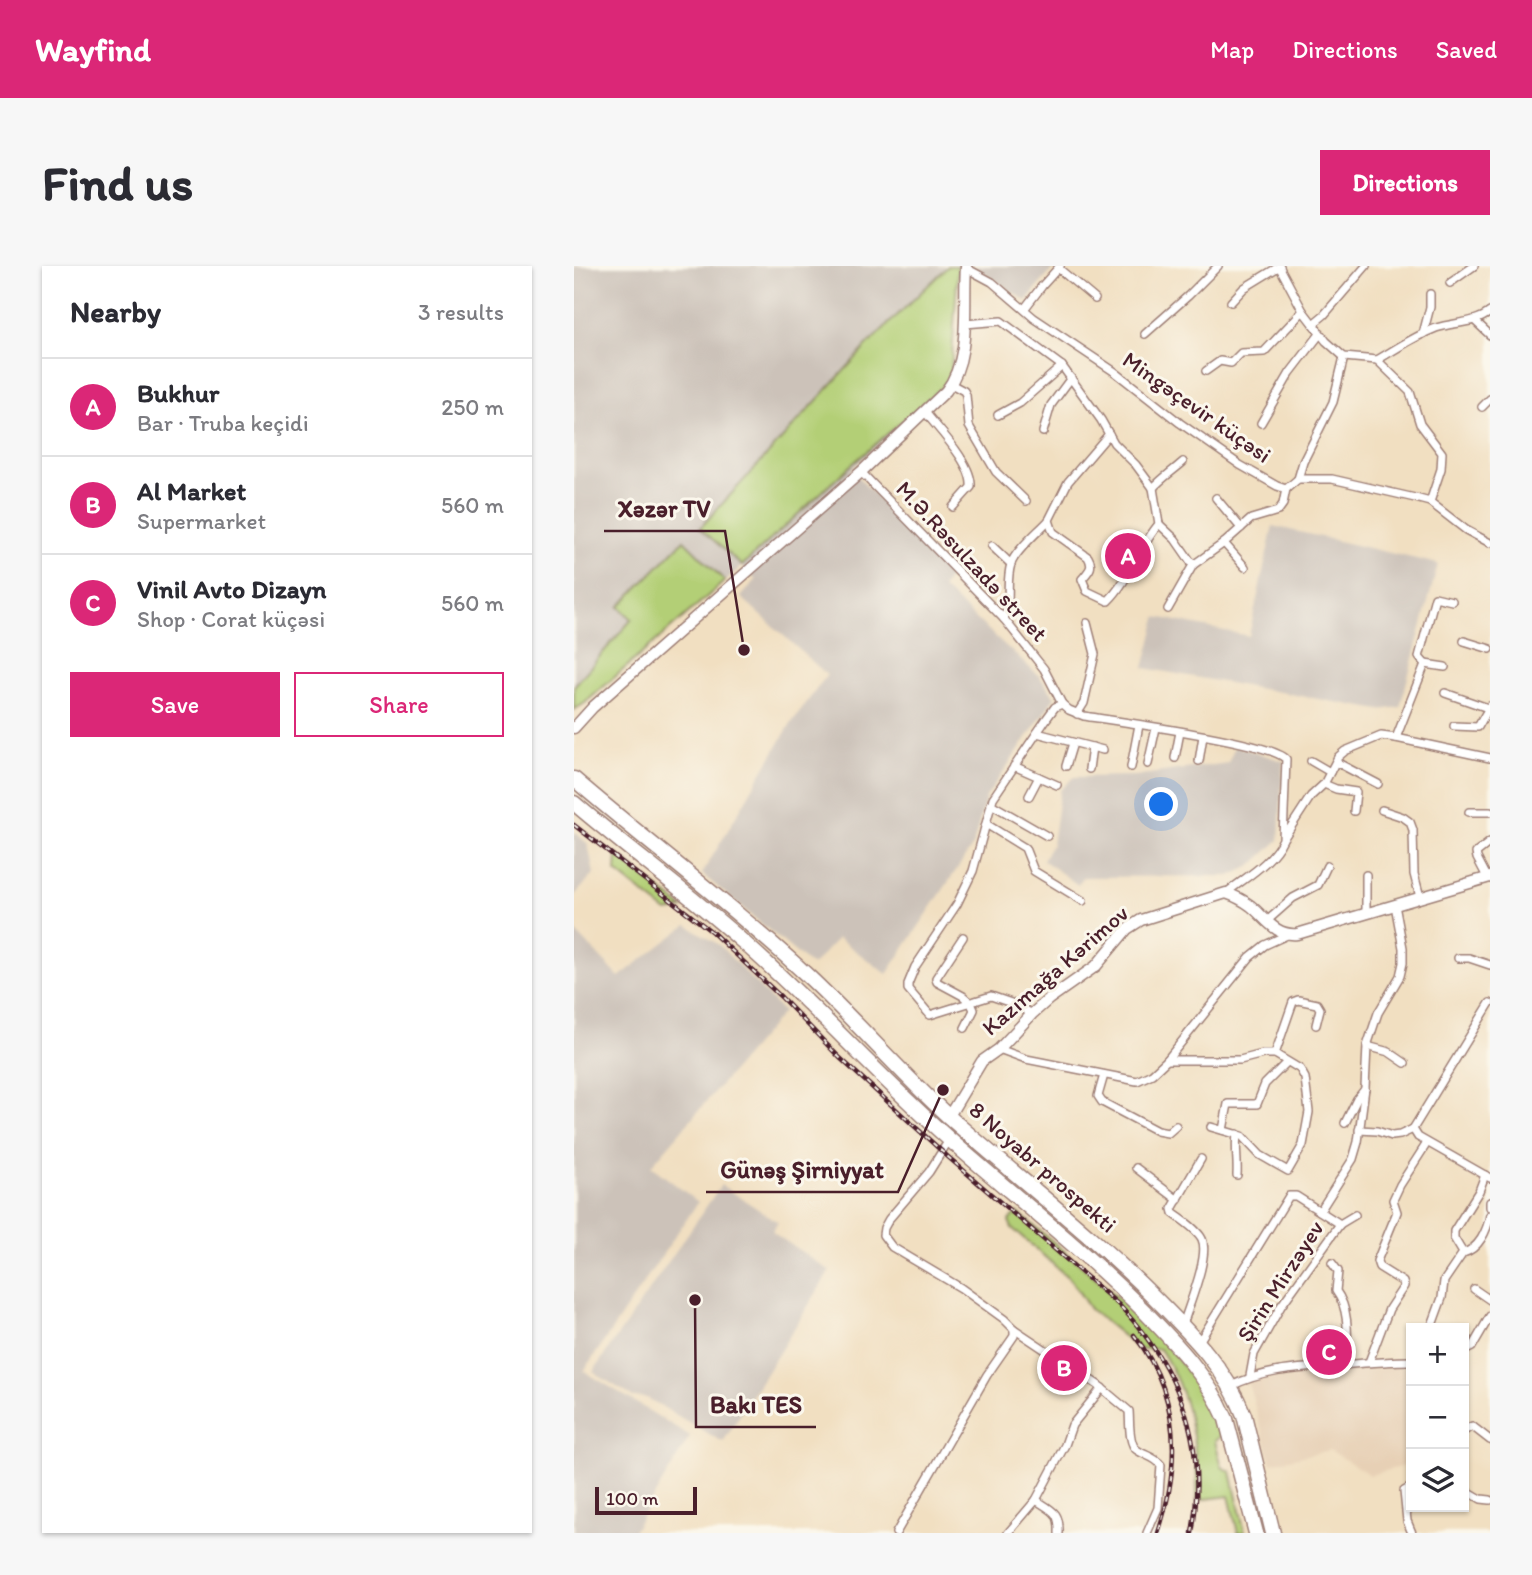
<!DOCTYPE html>
<html lang="en">
<head>
<meta charset="utf-8">
<style>
	body { margin:0; font-family:Itim,sans-serif; background:#f7f7f7; color:#2b2b33 }
	.controls { position:absolute; right:21px; bottom:21px; display:grid; overflow:hidden; border-radius:0px; box-shadow:0 2px 5px #0004 }
	.controls button { width:63px; height:63px; display:grid; place-items:center; padding:0; border:0; border-bottom:2px solid #e1e1e2; background:#fff; color:#2b2b33; font:35px sans-serif }
	.scale { position:absolute; left:21px; bottom:18px; width:102px; box-sizing:border-box; padding-left:7px; border:4px solid #4a1f2b; border-top:0; font-size:19px; line-height:24px; white-space:nowrap; color:#4a1f2b; -webkit-text-stroke:5px #fbf7ec; paint-order:stroke }
	.you { position:absolute; left:588px; top:539px; width:24px; height:24px; margin:-18px; border:5px solid #fff; border-radius:50%; background:#1a73e8; box-shadow:0 0 0 10px #1a73e833 }
	.badge { display:grid; place-items:center; width:46px; height:46px; border-radius:50%; background:#db2777; color:#fff; font-size:23px; font-weight:700 }
	.pin { position:absolute; translate:-50% -50%; border:4px solid #fff; box-shadow:0 2px 7px #0006 }
	.list { margin:0; padding:0; list-style:none }
	h2 { display:flex; justify-content:space-between; align-items:center; height:91px; margin:0; padding:0 28px; font-size:30px }
	h2 small { font-size:23px; font-weight:400; color:#7c7c81 }
	.list li { display:grid; grid-template-columns:46px 1fr auto; gap:21px; align-items:center; box-sizing:border-box; height:98px; padding:0 28px; border-top:2px solid #e1e1e2 }
	.list b { display:block; font-size:26px; white-space:nowrap }
	.list p { margin:0; font-size:23px; white-space:nowrap; color:#7c7c81 }
	.list em { font-size:23px; font-style:normal; color:#7c7c81 }
	.actions { display:flex; gap:14px; padding:21px 28px }
	.actions a { flex:1; padding:16px 0; border:2px solid #db2777; border-radius:0px; text-align:center; font-size:24px; color:#db2777 }
	.actions .main { background:#db2777; color:#fff }
	.icon { flex:none; width:38px; height:38px; fill:none; stroke:currentColor; stroke-width:2; stroke-linecap:round; stroke-linejoin:round }
	.map { position:relative; flex:none; width:916px; height:1267px; overflow:hidden; border-radius:0px }
	header { display:flex; align-items:center; gap:42px; box-sizing:border-box; height:98px; padding:0 35px; background:#db2777; color:#fff }
	header strong { font-size:33px }
	nav { display:flex; gap:38px; margin-inline-start:auto; font-size:24px }
	.intro { display:flex; align-items:center; justify-content:space-between; box-sizing:border-box; height:168px; padding:0 42px }
	h1 { margin:0; font-size:49px }
	.button { padding:18px 32px; border-radius:0px; background:#db2777; color:#fff; font-size:24px; font-weight:700 }
	main { display:flex; gap:42px; padding:0 42px }
	aside { flex:1; background:#fff; border-radius:0px; box-shadow:0 2px 5px #0004 }
	.map>svg:first-child { display:block }
	.built { fill:#e7d0b5 }
	.industrial { fill:#ccc2b9 }
	.green { fill:#b3cf76; stroke:#7e7750; stroke-width:2 }
	.lines { fill:none; stroke-linecap:round; stroke-linejoin:round }
	.street-casing { stroke:#9e7f76; stroke-width:10 }
	.secondary-casing { stroke:#9e7f76; stroke-width:13 }
	.highway-casing { stroke:#9e7f76; stroke-width:17 }
	.street { stroke:#fff; stroke-width:7 }
	.secondary { stroke:#fff; stroke-width:10 }
	.highway { stroke:#fff; stroke-width:14 }
	.rail-casing { stroke:#4a1f2b; stroke-width:4.5 }
	.rail { stroke:#fbf7ec; stroke-width:2; stroke-dasharray:5; stroke-linecap:butt }
	.labels { text-anchor:middle; dominant-baseline:central; stroke-width:6; stroke-linejoin:round; paint-order:stroke }
	.street-label { font-size:23px; fill:#4a1f2b; stroke:#fbf7ec }
	.leader { fill:none; stroke:#4a1f2b; stroke-width:2.5 }
	.callout-dot { fill:#4a1f2b; stroke:#fbf7ec; stroke-width:2.5 }
	.callout-label { font-size:24px; text-anchor:middle; font-weight:bold; fill:#4a1f2b; stroke:#fbf7ec; stroke-width:6; stroke-linejoin:round; paint-order:stroke }
</style>
</head>
<body>
<header>
<strong>Wayfind</strong>
<nav><a>Map</a><a>Directions</a><a>Saved</a></nav>
</header>
<div class="intro"><h1>Find us</h1><a class="button">Directions</a></div>
<main>
<aside>
<h2>Nearby<small>3 results</small></h2>
<ul class="list">
<li><span class="badge">A</span><div><b>Bukhur</b><p>Bar · Truba keçidi</p></div><em>250 m</em></li>
<li><span class="badge">B</span><div><b>Al Market</b><p>Supermarket</p></div><em>560 m</em></li>
<li><span class="badge">C</span><div><b>Vinil Avto Dizayn</b><p>Shop · Corat küçəsi</p></div><em>560 m</em></li>
</ul>
<div class="actions"><a class="main">Save</a><a>Share</a></div>
</aside>
<div class="map">
<svg width="916" height="1267" viewBox="0 0 916 1267">
	<rect width="100%" height="100%" fill="#fbf7ec"/>
	<filter id="ink" filterUnits="userSpaceOnUse"><feTurbulence type="fractalNoise" baseFrequency=".0143" numOctaves="2"/><feDisplacementMap in="SourceGraphic" scale="14" xChannelSelector="R" yChannelSelector="G"/><feConvolveMatrix kernelMatrix="1 2 1 2 8 2 1 2 1" color-interpolation-filters="sRGB"/></filter>
	<filter id="wash" filterUnits="userSpaceOnUse"><feTurbulence type="fractalNoise" baseFrequency=".00686" numOctaves="4" result="noise"/><feDisplacementMap in="SourceGraphic" scale="28" xChannelSelector="R" yChannelSelector="G"/><feGaussianBlur stdDeviation="1.57" result="paint"/><feColorMatrix in="noise" values="0 0 0 0 0 0 0 0 0 0 0 0 0 0 0 0 0 1.4 0 .05"/><feComposite in="paint" operator="in"/></filter>
	<g filter="url(#wash)">
		<rect width="100%" height="100%" fill="#f1dfc1"/>
		<polygon class="built" points="834,1100 837,1113 837,1198 796,1209 756,1184 697,1197 674,1116 691,1112"/>
		<g class="industrial">
			<polygon points="0,0 384,0 377,105 370,119 277,204 377,308 368,322 465,410 481,431 412,531 399,579 313,708 264,672 238,700 128,608 216,459 253,409 167,331 182,314 168,300 11,437 0,444"/>
			<polygon points="400,0 481,0 452,35"/>
			<polygon points="699,260 864,298 826,441 806,444 570,402 583,351 675,370"/>
			<polygon points="661,480 709,495 705,574 677,600 656,610 509,611 504,619 469,594 478,578 486,524 500,511 561,510 654,497"/>
			<polygon points="0,566 14,578 20,608 0,630"/>
			<polygon points="113,659 145,679 209,746 77,900 124,936 10,1105 116,1170 58,1267 0,1267 0,664 45,711"/>
			<polygon points="147,919 204,956 198,966 256,1005 149,1176 73,1132 59,1131 19,1106"/>
		</g>
		<g class="green">
			<polygon points="374,0 384,0 377,105 370,119 275,201 168,300 126,262 301,71"/>
			<polygon points="110,274 151,315 11,437 0,444 0,420 58,353 45,341"/>
			<polygon points="43,589 109,642 93,646 42,606"/>
			<path d="M443,946C502,995 578,1054 621,1116C632,1133 640,1151 648,1169L641,1175L648,1201L657,1206L671,1267H664L655,1230L623,1234C624,1179 616,1129 586,1083H565L516,1043L497,1014L438,962L435,955Z"/>
		</g>
	</g>
	<g filter="url(#ink)">
		<g class="lines">
			<g class="street-casing">
				<g id="street">
					<polyline points="705,0 729,45 752,75 770,91 803,94 836,126 846,158 868,187 867,203 856,236"/>
					<polyline points="392,2 418,16 460,52 541,106 606,157 666,199 703,220 712,223 724,213 758,213 841,232 856,236 892,264 916,277"/>
					<polyline points="484,2 521,33"/>
					<polyline points="876,17 900,0"/>
					<polyline points="657,36 670,22 706,0"/>
					<polyline points="451,42 468,20 486,0"/>
					<polyline points="900,54 916,69"/>
					<polyline points="391,58 427,55 488,100 527,154 540,177 562,199 579,222 585,258 601,273 619,299"/>
					<polyline points="739,58 750,49 792,0"/>
					<polyline points="571,68 614,30 644,0"/>
					<polyline points="849,68 856,41 856,28"/>
					<path d="M803,94C822,83 841,70 862,62C880,56 901,58 916,46"/>
					<polyline points="632,105 646,95 657,97 667,87 690,86 729,45"/>
					<polyline points="377,118 390,125 392,129 395,160 422,206 452,235"/>
					<polyline points="908,141 916,133"/>
					<path d="M351,146C365,164 399,198 397,221L379,241"/>
					<polyline points="424,149 446,137 488,100"/>
					<polyline points="687,157 716,107 746,68"/>
					<polyline points="469,166 477,139 497,112"/>
					<path d="M535,168L494,216L475,254L479,266L514,291C520,301 515,305 508,313L513,325L534,335C556,313 565,281 585,258"/>
					<path d="M287,206L430,353L470,403L488,438L495,444L510,450C542,455 697,476 712,493L709,573C698,597 672,611 652,627"/>
					<polyline points="724,213 729,196 759,136 770,91"/>
					<path d="M579,222C588,212 599,205 609,196"/>
					<polyline points="642,232 667,262"/>
					<polyline points="650,277 671,301"/>
					<polyline points="418,280 437,298"/>
					<polyline points="594,343 619,299 650,277 677,253 704,245 709,238 712,223"/>
					<path d="M430,353C438,335 431,317 437,298C441,285 465,265 475,254"/>
					<polyline points="890,375 916,383"/>
					<polyline points="851,398 871,401"/>
					<polyline points="871,427 914,442"/>
					<polyline points="503,448 510,437 521,388 513,357"/>
					<polyline points="880,460 904,461 916,440"/>
					<polyline points="463,467 529,484"/>
					<polyline points="822,472 851,398 845,391 861,331 878,335"/>
					<polyline points="601,492 606,466"/>
					<polyline points="625,495 629,470"/>
					<polyline points="737,495 756,506"/>
					<polyline points="762,496 804,518"/>
					<polyline points="574,498 582,462"/>
					<polyline points="440,500 483,519"/>
					<polyline points="492,500 499,477"/>
					<polyline points="557,501 565,459"/>
					<polyline points="515,503 518,481"/>
					<polyline points="750,518 762,523 782,526 780,545"/>
					<polyline points="455,530 465,511"/>
					<polyline points="417,538 473,570"/>
					<polyline points="808,544 829,551 836,556 839,564 840,608 846,631"/>
					<polyline points="895,546 916,546"/>
					<polyline points="412,558 451,582 460,605 509,635"/>
					<polyline points="711,570 737,530 750,518 764,491 771,485 807,470 822,472 916,492"/>
					<polyline points="913,611 903,592 902,587 916,576"/>
					<polyline points="792,647 792,609"/>
					<polyline points="693,655 719,632 744,619 753,600"/>
					<polyline points="389,671 362,712 363,716 389,730 397,737 400,744 391,762"/>
					<polyline points="884,692 895,692 916,699"/>
					<polyline points="458,748 443,739 417,730 356,749 334,723 334,718 341,701 383,638 399,605 419,532 473,452 481,441 488,438"/>
					<polyline points="793,780 815,786 831,797"/>
					<polyline points="425,783 452,793 563,815 578,808 593,794 676,691 691,679 713,669"/>
					<polyline points="701,788 719,736 724,734 743,738 746,743 742,759"/>
					<polyline points="593,794 666,794 689,788 701,788 726,803 731,812 735,846 729,879 714,905 686,889 668,870 637,861"/>
					<polyline points="530,809 524,830 528,836 583,865 594,867 602,860"/>
					<polyline points="771,857 783,833 791,823"/>
					<polyline points="839,863 916,737"/>
					<polyline points="839,863 844,871 916,912"/>
					<polyline points="649,864 654,838 683,838 691,818 713,796"/>
					<polyline points="785,864 803,865 818,870 826,869 839,863"/>
					<polyline points="562,902 604,934"/>
					<path d="M663,909C664,895 661,883 663,868"/>
					<polyline points="916,936 916,941"/>
					<polyline points="746,945 779,893 784,876 791,822 793,780 804,747 826,710 829,697 829,682 821,639"/>
					<polyline points="889,987 880,972 880,965 905,925 911,909"/>
					<path d="M758,997L764,1005L762,1025C777,1045 773,1075 773,1099"/>
					<polyline points="900,1023 916,1034"/>
					<path d="M609,1059C614,1041 636,990 628,973C623,963 608,954 599,947L598,943L627,893"/>
					<path d="M857,1062L868,1032L870,1015L889,987C905,983 913,965 916,949"/>
					<path d="M440,1063L524,1119L555,1145C556,1155 554,1178 563,1184C571,1190 580,1190 587,1199L584,1242L573,1267"/>
					<polyline points="625,1076 715,930 722,930 766,958"/>
					<polyline points="890,1085 898,1081 916,1050"/>
					<polyline points="795,1096 815,1043 830,1020 829,1016 805,1001 803,995 823,946 819,934 826,919 853,877"/>
					<polyline points="676,1110 680,1088 707,1040 766,958 781,949"/>
					<path d="M657,1120C692,1103 729,1102 767,1099C791,1097 814,1095 837,1095"/>
					<polyline points="890,1165 898,1160 916,1174"/>
					<polyline points="837,1221 830,1225 833,1255 838,1267"/>
					<polyline points="890,1223 907,1233 916,1234"/>
					<path d="M462,1234C479,1245 486,1246 485,1267"/>
					<polyline points="322,1267 413,1109 440,1070 440,1063 430,1053 387,1022 318,981 309,969 310,962 315,953 355,906 375,874"/>
					<polyline points="434,1267 462,1234 491,1179 498,1159 528,1122"/>
				</g>
			</g>
			<g class="secondary-casing">
				<g id="secondary">
					<path d="M0,462L19,441L287,206L372,125C398,91 389,40 392,0"/>
					<path d="M375,850L408,795L425,783L458,748L475,733L522,700L553,663L567,654L652,627C661,630 669,634 677,640C692,652 701,670 723,668L916,611"/>
				</g>
			</g>
			<g class="highway-casing">
				<g id="highway">
					<path d="M0,513C78,580 160,641 235,711C283,756 326,806 374,850C444,912 519,969 585,1036C619,1070 652,1103 670,1149L699,1267"/>
					<path d="M0,537C55,584 114,627 168,675C240,738 303,809 375,873C441,931 511,985 573,1048C604,1080 634,1111 652,1153L682,1267"/>
				</g>
			</g>
			<use href="#street" class="street"/>
			<use href="#secondary" class="secondary"/>
			<use href="#highway" class="highway"/>
			<g class="rail-casing">
				<g id="rail">
					<path d="M0,559L138,666L207,731L265,791L373,890L545,1039C606,1103 634,1178 618,1267"/>
					<path d="M560,1069C607,1129 607,1198 584,1267"/>
				</g>
			</g>
			<use href="#rail" class="rail"/>
		</g>
	</g>
	<g class="labels">
		<g class="street-label">
			<text transform="translate(623 141) rotate(35)">Mingəçevir küçəsi</text>
			<text transform="translate(398 295) rotate(47)">M.Ə.Rəsulzadə street</text>
			<text transform="translate(481 704) rotate(-41)">Kazımağa Kərimov</text>
			<text transform="translate(469 901) rotate(41)">8 Noyabr prospekti</text>
			<text transform="translate(706 1015) rotate(-57)">Şirin Mirzəyev</text>
		</g>
	</g>
	<path class="leader" d="M170 384L151 265H30M369 824L324 926H132M121 1034L122 1161H242"/>
	<g class="callout-dot">
		<circle cx="170" cy="384" r="7"/>
		<circle cx="369" cy="824" r="7"/>
		<circle cx="121" cy="1034" r="7"/>
	</g>
	<g class="callout-label">
		<text x="90" y="251">Xəzər TV</text>
		<text x="228" y="912">Günəş Şirniyyat</text>
		<text x="182" y="1147">Bakı TES</text>
	</g>
</svg>
<div class="controls">
<button>+</button>
<button>−</button>
<button><svg class="icon" aria-label="layers" viewBox="0 0 24 24"><path d="M12 4l9 5-9 5-9-5zM3 14l9 5 9-5"/></svg></button>
</div>
<div class="scale">100 m</div>
<div class="you"></div>
<div class="pin badge" style="left:554px;top:290px">A</div>
<div class="pin badge" style="left:490px;top:1102px">B</div>
<div class="pin badge" style="left:755px;top:1086px">C</div>
</div>
</main>
</body>
</html>
